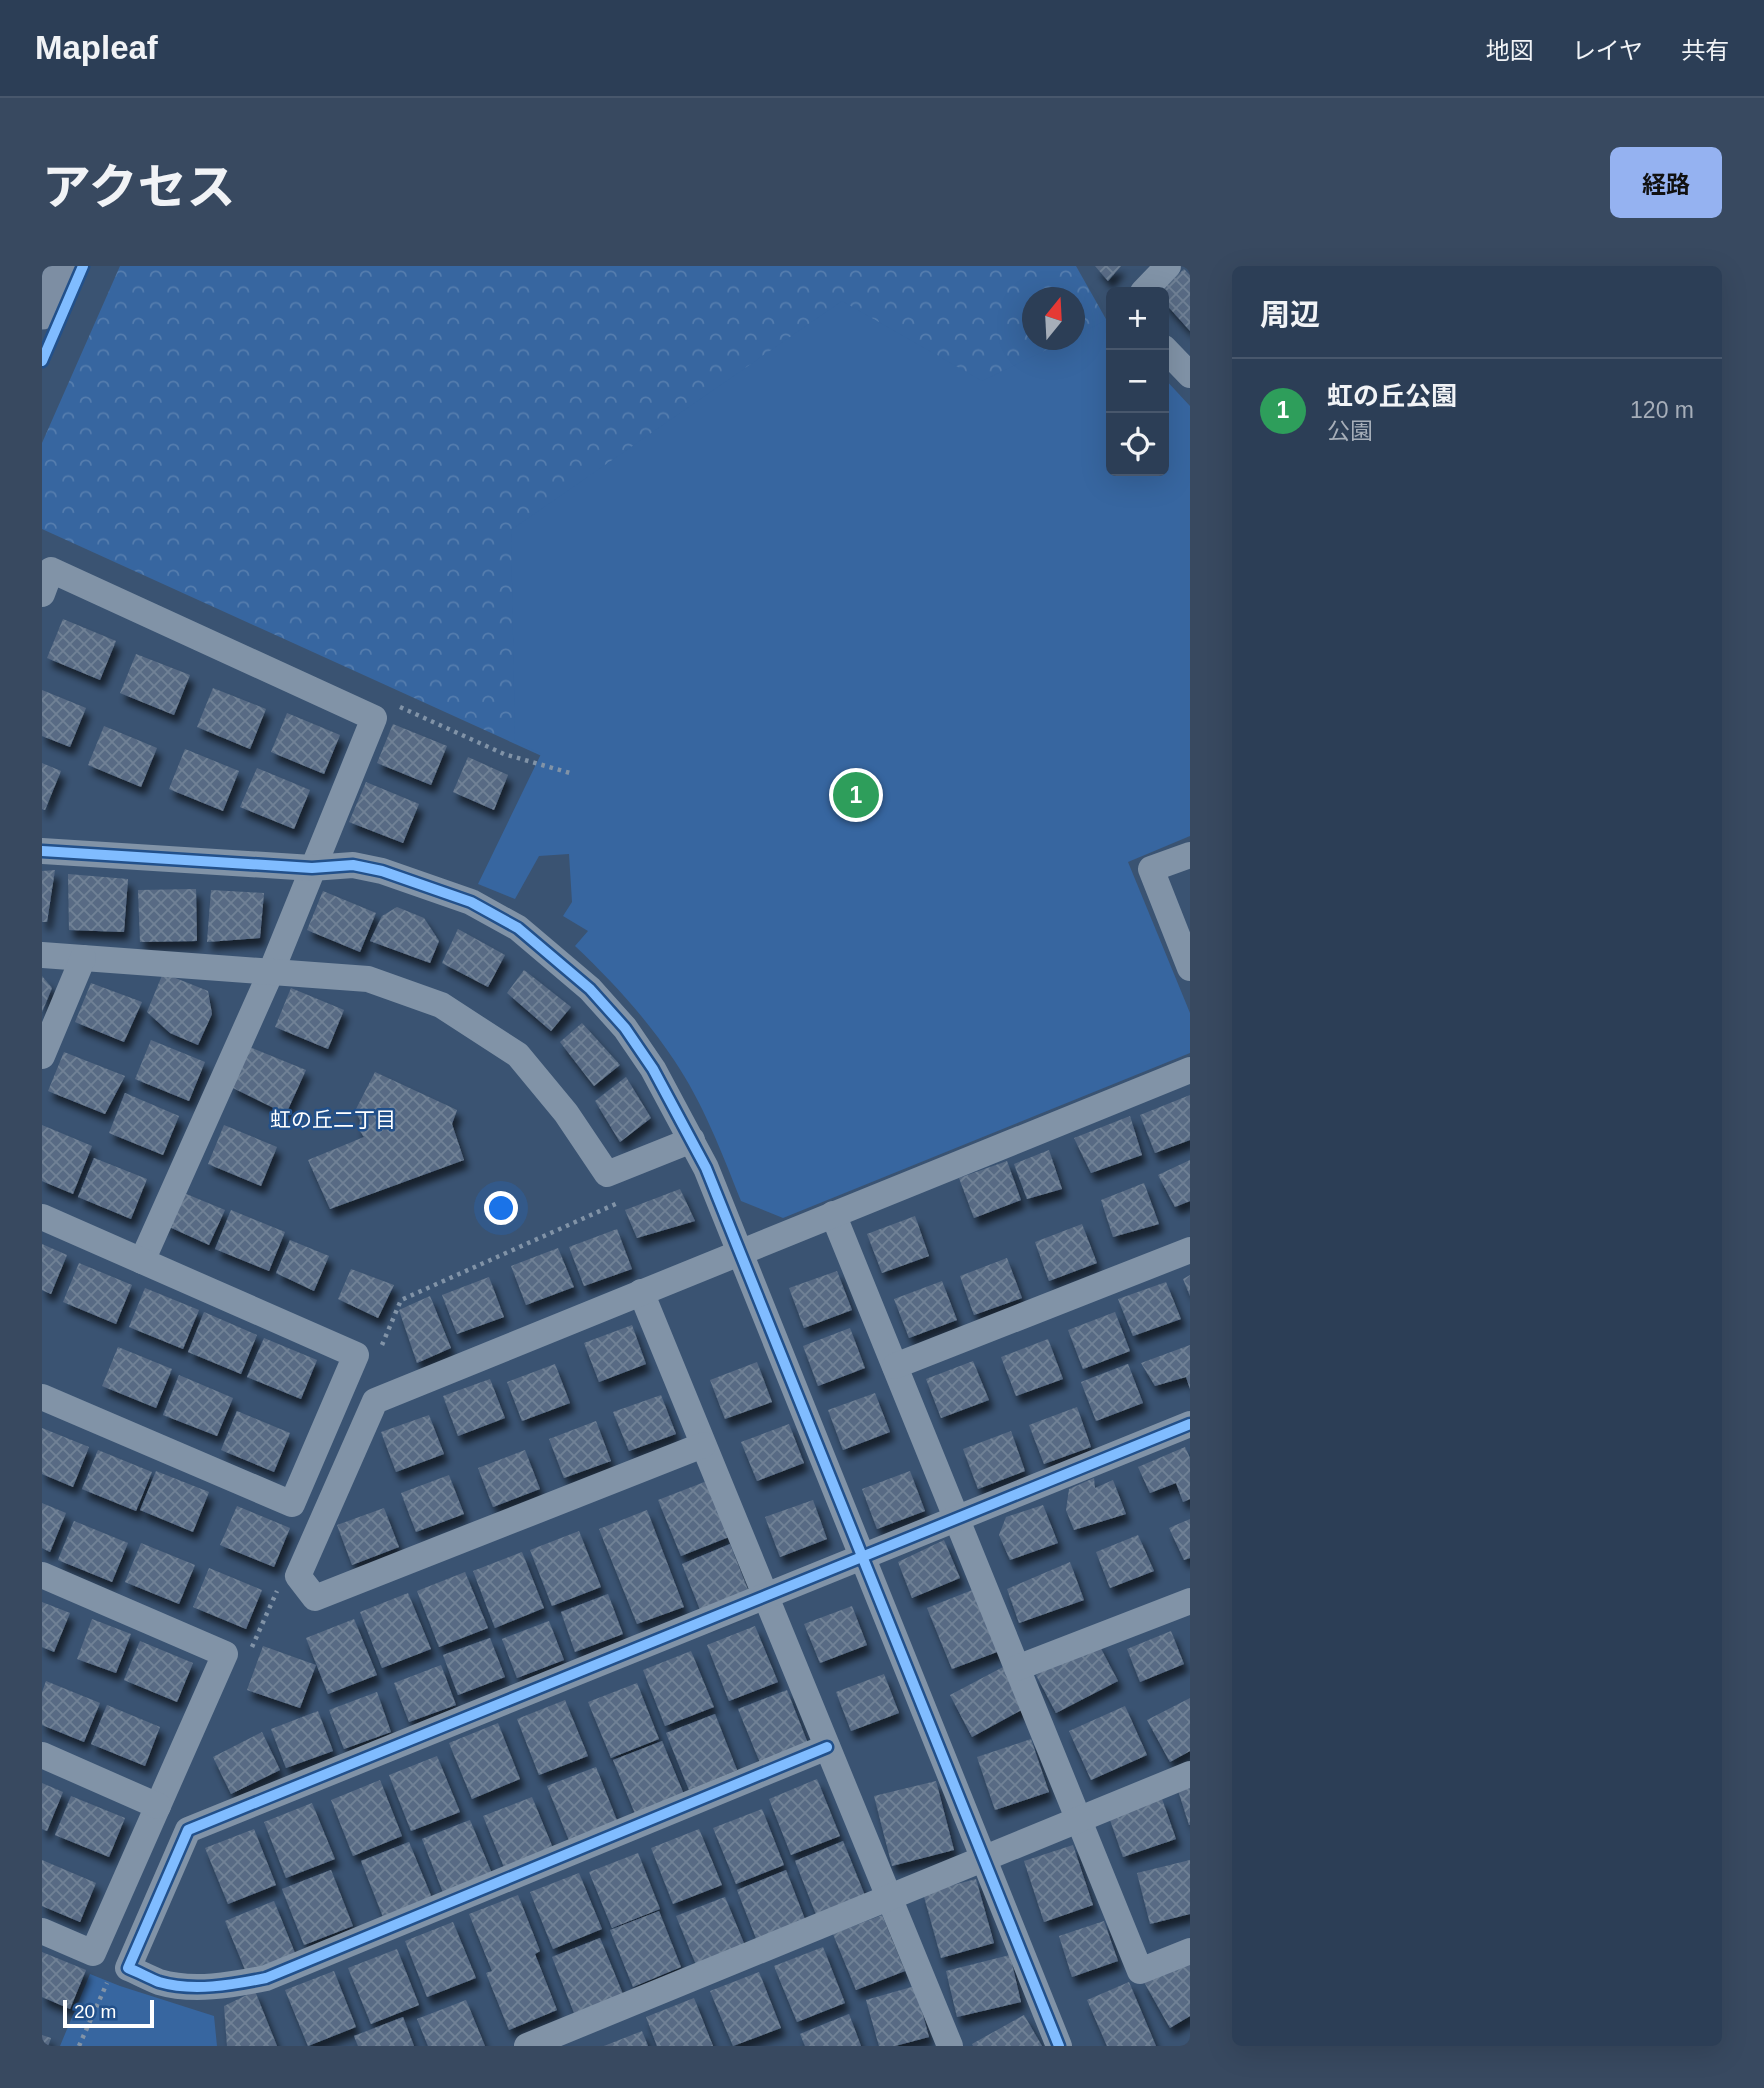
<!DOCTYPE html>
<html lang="ja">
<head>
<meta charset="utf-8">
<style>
	body { margin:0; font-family:Helvetica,"Noto Sans JP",sans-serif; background:#384960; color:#f1f3f6 }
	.controls { position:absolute; right:21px; top:21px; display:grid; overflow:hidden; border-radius:10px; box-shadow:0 7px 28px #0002 }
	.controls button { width:63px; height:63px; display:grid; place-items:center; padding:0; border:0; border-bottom:2px solid #48576c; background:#2c3e56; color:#f1f3f6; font:35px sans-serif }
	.compass { position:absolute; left:980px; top:21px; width:63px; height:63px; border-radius:50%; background:#2c3e56; box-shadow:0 7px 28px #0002; rotate:18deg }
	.scale { position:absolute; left:21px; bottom:18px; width:91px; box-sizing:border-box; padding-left:7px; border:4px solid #fff; border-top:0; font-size:19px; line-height:24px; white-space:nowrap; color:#fff; -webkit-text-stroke:5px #22508a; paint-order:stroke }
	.you { position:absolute; left:460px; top:943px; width:24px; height:24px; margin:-18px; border:5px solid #fff; border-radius:50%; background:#1a73e8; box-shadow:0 0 0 10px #1a73e833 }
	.badge { display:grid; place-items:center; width:46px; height:46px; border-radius:50%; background:#95b2f1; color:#fff; font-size:23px; font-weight:700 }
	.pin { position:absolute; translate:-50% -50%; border:4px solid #fff; box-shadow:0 2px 7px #0006 }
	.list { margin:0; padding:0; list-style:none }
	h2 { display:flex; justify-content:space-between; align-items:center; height:91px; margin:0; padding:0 28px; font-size:30px }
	h2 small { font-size:23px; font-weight:400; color:#a6aeb9 }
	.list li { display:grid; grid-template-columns:46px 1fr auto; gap:21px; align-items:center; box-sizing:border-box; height:105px; padding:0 28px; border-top:2px solid #48576c }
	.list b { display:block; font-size:26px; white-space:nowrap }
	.list p { margin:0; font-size:23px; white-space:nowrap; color:#a6aeb9 }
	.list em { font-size:23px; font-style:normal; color:#a6aeb9 }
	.icon { flex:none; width:38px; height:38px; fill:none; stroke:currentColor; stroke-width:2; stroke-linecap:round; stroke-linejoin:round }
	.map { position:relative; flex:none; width:1148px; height:1780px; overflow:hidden; border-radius:10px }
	header { display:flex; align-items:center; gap:42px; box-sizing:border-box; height:98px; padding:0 35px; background:#2c3e56; border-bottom:2px solid #48576c }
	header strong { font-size:33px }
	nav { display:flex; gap:38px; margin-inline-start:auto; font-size:24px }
	.intro { display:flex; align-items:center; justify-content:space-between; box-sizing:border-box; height:168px; padding:0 42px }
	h1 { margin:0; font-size:49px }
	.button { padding:18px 32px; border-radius:10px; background:#95b2f1; color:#111; font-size:24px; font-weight:700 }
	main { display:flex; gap:42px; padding:0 42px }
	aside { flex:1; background:#2c3e56; border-radius:10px; box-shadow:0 7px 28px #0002 }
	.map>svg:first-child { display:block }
	.forest { fill:url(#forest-crowns); fill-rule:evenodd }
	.park { fill:#3766a0 }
	.building { fill:url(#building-cross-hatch); filter:url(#shadow) }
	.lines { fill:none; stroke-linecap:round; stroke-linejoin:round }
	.path { stroke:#8193a7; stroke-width:4.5; stroke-dasharray:3.5 5; stroke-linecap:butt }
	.street { stroke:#8193a7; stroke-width:26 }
	.secondary { stroke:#7d8ea3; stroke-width:37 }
	.cycleway-casing { stroke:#22508a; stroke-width:15 }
	.cycleway { stroke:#80bcff; stroke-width:10 }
	.labels { text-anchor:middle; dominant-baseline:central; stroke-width:5; stroke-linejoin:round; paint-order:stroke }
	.neighbourhood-label { font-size:21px; fill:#fff; stroke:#22508a }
</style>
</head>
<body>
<header>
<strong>Mapleaf</strong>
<nav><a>地図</a><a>レイヤ</a><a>共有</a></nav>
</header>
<div class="intro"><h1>アクセス</h1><a class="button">経路</a></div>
<main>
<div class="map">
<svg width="1148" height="1780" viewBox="0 0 1148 1780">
	<defs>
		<pattern id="forest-crowns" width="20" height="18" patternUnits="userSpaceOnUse" patternTransform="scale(1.75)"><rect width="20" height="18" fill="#3766a0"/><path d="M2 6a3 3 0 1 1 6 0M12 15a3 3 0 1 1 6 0" fill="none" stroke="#557dae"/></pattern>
		<pattern id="building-cross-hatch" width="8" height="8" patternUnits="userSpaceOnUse" patternTransform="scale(1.75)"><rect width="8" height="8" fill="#586b84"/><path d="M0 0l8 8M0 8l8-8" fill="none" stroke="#718196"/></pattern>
		<filter id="shadow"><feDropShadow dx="4.5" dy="8" stdDeviation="3.5" flood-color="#0009"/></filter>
	</defs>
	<rect width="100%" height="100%" fill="#3a5372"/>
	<path class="forest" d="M78,0H1034L1069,62V205H1122L1148,200L535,506L0,263V177ZM990,32H1032V74H990Z"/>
	<g class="park">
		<path d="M800,35L940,115L1025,74H1032L1033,70L1066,53L1069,56V205H1122V112L1148,140V570L1086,596L1148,747V787L741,952L699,935C680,887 661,837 632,794C604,752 570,715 533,680L546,665L521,650L530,636L527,588L497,590L473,633L436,618L499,488L473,474L469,264Z"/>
		<polygon points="48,1708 78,1720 172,1750 175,1780 18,1780"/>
	</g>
	<g class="building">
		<polygon points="1053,0 1079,0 1066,15"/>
		<polygon points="1142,3 1148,9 1148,65 1122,36 1122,26 1118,26"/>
		<polygon points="21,353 74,375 58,414 5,392"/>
		<polygon points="94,388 148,409 132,449 78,427"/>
		<polygon points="171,422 224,443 208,483 155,461"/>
		<polygon points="0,424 44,442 28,481 0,470"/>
		<polygon points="245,447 298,469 282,508 229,486"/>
		<polygon points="351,458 405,480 389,519 335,497"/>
		<polygon points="62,460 115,482 99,521 46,499"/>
		<polygon points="143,483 197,505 181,545 127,523"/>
		<polygon points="426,491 466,509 452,544 411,526"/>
		<polygon points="0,497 19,505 3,544 0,543"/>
		<polygon points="215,502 268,524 252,563 198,541"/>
		<polygon points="324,516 377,538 361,577 307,556"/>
		<polygon points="13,604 5,656 0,656 0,605"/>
		<polygon points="26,608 86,613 82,666 27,664"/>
		<polygon points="154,623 155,675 98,676 96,624"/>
		<polygon points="169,624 222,627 218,672 165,676"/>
		<polygon points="281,625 334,647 318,686 265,664"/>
		<polygon points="355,641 382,652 397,675 388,697 328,675 340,650"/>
		<polygon points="416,663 463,689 446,721 400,697"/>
		<polygon points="482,704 529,741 509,765 465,727"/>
		<polygon points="121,707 166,725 170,748 156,779 128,767 105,746"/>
		<polygon points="0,710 10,722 0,746"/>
		<polygon points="49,717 100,736 82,776 33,756"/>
		<polygon points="249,722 302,744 286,783 233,761"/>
		<polygon points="540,757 578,799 552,820 518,776"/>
		<polygon points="109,774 163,796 147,835 93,813"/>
		<polygon points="205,780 264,804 244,848 189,821"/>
		<polygon points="22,786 83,810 63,848 6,825"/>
		<polygon points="333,806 415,844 410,858 422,894 288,943 266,894 322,871 317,864 318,854 313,845"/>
		<polygon points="584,811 609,852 578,876 553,835"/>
		<polygon points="83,827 137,850 121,889 67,867"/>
		<polygon points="1148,829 1148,874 1113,887 1098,849"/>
		<polygon points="1088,850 1100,889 1049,907 1032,872"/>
		<polygon points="0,859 50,880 31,928 0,915"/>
		<polygon points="182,859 235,881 219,920 166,898"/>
		<polygon points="1007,884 1020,923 985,933 972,898"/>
		<polygon points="52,892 105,913 89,953 36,931"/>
		<polygon points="1148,894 1148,935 1133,941 1116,909"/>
		<polygon points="965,895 979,934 932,952 917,912"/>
		<polygon points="1102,917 1117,958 1071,971 1059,934"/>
		<polygon points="638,923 653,955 595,972 583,944"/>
		<polygon points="137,925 183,944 167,979 123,959"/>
		<polygon points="189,944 243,966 227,1005 173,983"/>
		<polygon points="873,950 887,990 840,1007 825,968"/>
		<polygon points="1040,958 1055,997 1007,1015 993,976"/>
		<polygon points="575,963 590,1003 542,1020 527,981"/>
		<polygon points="248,974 287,990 272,1025 234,1007"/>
		<polygon points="0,978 25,989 9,1028 0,1024"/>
		<polygon points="516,982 532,1021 484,1039 469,1000"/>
		<polygon points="965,992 980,1032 932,1049 918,1010"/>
		<polygon points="37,997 90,1019 74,1058 21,1036"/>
		<polygon points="309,1003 352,1019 336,1052 296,1033"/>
		<polygon points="795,1005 810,1044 762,1062 747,1022"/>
		<polygon points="1148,1009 1148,1030 1141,1013"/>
		<polygon points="447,1011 462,1051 415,1068 400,1029"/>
		<polygon points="900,1015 915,1054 867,1072 852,1033"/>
		<polygon points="1124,1016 1139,1053 1091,1070 1076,1033"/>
		<polygon points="103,1022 157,1044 141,1083 87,1061"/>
		<polygon points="388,1030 409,1082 375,1097 357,1044"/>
		<polygon points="162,1046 215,1069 199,1108 146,1086"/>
		<polygon points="1073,1046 1088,1085 1041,1103 1026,1064"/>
		<polygon points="590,1059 604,1098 557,1116 542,1077"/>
		<polygon points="808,1062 823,1102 776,1120 761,1080"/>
		<polygon points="222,1072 275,1094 259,1133 205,1111"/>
		<polygon points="1006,1073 1021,1113 974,1130 959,1091"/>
		<polygon points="1148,1079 1148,1123 1144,1111 1113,1120 1099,1097"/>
		<polygon points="76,1081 130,1103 114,1142 60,1120"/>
		<polygon points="931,1095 947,1134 899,1152 884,1113"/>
		<polygon points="715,1096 730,1136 683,1153 668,1114"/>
		<polygon points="513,1098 528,1137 480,1155 465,1116"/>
		<polygon points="1086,1098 1101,1137 1054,1155 1039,1116"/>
		<polygon points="137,1109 191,1132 175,1170 121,1149"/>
		<polygon points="448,1113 463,1152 416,1170 401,1130"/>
		<polygon points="833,1127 848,1166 801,1184 786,1144"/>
		<polygon points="619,1129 634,1168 587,1185 571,1146"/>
		<polygon points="1035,1141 1049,1181 1002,1198 987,1159"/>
		<polygon points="195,1145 248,1167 232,1206 179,1184"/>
		<polygon points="387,1149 402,1188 354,1206 339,1166"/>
		<polygon points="554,1155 569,1195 522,1212 507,1173"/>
		<polygon points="747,1158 762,1197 715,1215 699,1176"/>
		<polygon points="0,1162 47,1181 31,1221 0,1208"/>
		<polygon points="969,1165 983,1205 936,1223 921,1183"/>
		<polygon points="1143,1181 1148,1192 1148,1233 1141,1236 1134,1217 1108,1227 1096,1201"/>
		<polygon points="56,1184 110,1206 94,1245 40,1223"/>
		<polygon points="483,1184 498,1223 451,1241 436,1202"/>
		<polygon points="114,1205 167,1226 151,1266 98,1244"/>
		<polygon points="868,1205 883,1245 835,1263 820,1223"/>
		<polygon points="407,1209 422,1248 374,1266 359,1227"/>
		<polygon points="1052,1212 1053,1222 1071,1214 1084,1248 1032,1264 1024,1244 1027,1223"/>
		<polygon points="665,1215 687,1271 639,1290 616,1234"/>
		<polygon points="771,1234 785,1273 738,1291 723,1251"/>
		<polygon points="0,1237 24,1247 8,1286 0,1282"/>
		<polygon points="1001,1239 1016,1277 968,1294 957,1269 964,1251"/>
		<polygon points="195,1240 248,1262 232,1301 178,1279"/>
		<polygon points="342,1242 357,1281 310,1299 295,1259"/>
		<polygon points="605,1244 642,1341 595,1358 557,1263"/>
		<polygon points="1148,1253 1148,1292 1142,1294 1127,1262"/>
		<polygon points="32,1255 86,1277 70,1316 16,1294"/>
		<polygon points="537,1265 559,1321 510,1340 488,1284"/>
		<polygon points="1096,1269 1112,1305 1068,1322 1054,1286"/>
		<polygon points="902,1274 918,1312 870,1332 856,1296"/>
		<polygon points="99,1277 153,1299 137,1338 83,1316"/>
		<polygon points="688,1278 710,1334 662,1354 640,1298"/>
		<polygon points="480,1286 502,1342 453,1362 431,1305"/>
		<polygon points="1028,1296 1042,1334 977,1357 965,1323"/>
		<polygon points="167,1302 220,1324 204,1363 151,1341"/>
		<polygon points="423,1306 446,1362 397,1381 375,1325"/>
		<polygon points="938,1321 963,1383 910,1403 885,1342"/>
		<polygon points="366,1327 389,1383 340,1402 318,1346"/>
		<polygon points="566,1328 581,1368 533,1386 519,1346"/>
		<polygon points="0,1336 28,1347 12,1386 0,1381"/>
		<polygon points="810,1340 825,1379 778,1397 762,1358"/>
		<polygon points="50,1353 89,1368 74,1407 35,1393"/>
		<polygon points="312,1353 335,1409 286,1428 264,1372"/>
		<polygon points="507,1355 522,1394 475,1412 460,1373"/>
		<polygon points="713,1360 736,1416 687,1435 665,1379"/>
		<polygon points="1129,1365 1142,1398 1098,1416 1085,1383"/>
		<polygon points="448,1372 463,1411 416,1429 401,1389"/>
		<polygon points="98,1375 151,1397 135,1436 82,1414"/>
		<polygon points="1056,1377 1076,1415 1014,1447 994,1409"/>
		<polygon points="221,1380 274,1399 258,1442 205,1424"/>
		<polygon points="649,1385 672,1441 623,1460 601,1404"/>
		<polygon points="399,1399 414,1439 367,1456 352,1417"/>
		<polygon points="963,1400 985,1441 930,1471 908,1429"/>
		<polygon points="842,1408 857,1447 809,1465 794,1426"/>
		<polygon points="4,1415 58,1437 42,1476 0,1459 0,1426"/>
		<polygon points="595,1417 617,1473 569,1492 546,1436"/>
		<polygon points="745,1424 767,1480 719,1499 696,1443"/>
		<polygon points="335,1426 349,1466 302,1483 287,1444"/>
		<polygon points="1148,1432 1148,1485 1128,1496 1105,1454"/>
		<polygon points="523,1434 546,1490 497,1509 475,1453"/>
		<polygon points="65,1439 118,1461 103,1500 49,1478"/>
		<polygon points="1083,1440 1105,1489 1049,1514 1027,1465"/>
		<polygon points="276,1445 291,1485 244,1502 229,1463"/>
		<polygon points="673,1448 695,1504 647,1524 624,1467"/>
		<polygon points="456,1457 478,1513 430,1533 407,1477"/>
		<polygon points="220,1466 238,1504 189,1528 171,1491"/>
		<polygon points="989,1473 1007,1526 953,1544 935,1491"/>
		<polygon points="620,1475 643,1531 594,1550 571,1494"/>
		<polygon points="395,1490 418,1546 369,1565 347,1509"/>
		<polygon points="554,1501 576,1557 528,1577 505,1520"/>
		<polygon points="775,1513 798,1570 749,1589 727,1533"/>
		<polygon points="338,1514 360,1570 311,1590 289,1534"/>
		<polygon points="894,1515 912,1584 850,1600 832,1530"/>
		<polygon points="1148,1516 1148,1559 1147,1559 1135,1521"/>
		<polygon points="0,1517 21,1526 5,1565 0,1563"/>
		<polygon points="29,1530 83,1552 67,1591 13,1569"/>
		<polygon points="490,1531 513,1587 464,1606 441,1550"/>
		<polygon points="1120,1533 1134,1573 1081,1591 1067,1551"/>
		<polygon points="270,1537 293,1593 244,1612 222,1556"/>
		<polygon points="720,1543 742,1599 694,1618 671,1562"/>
		<polygon points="428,1554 451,1610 402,1629 380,1573"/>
		<polygon points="212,1563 234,1619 186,1638 163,1582"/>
		<polygon points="657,1563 680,1619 631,1638 609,1582"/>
		<polygon points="801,1575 824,1632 775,1651 753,1595"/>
		<polygon points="367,1576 390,1632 341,1651 319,1595"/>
		<polygon points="1031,1579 1051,1639 1002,1656 982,1595"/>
		<polygon points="596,1587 618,1643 570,1662 547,1606"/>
		<polygon points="0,1594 54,1617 38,1656 0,1640"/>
		<polygon points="1148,1594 1148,1648 1108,1658 1095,1607"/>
		<polygon points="289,1604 311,1660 262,1679 240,1623"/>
		<polygon points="744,1604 766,1661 717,1680 695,1624"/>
		<polygon points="537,1607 560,1663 511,1683 488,1626"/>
		<polygon points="934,1613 952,1677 899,1692 881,1627"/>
		<polygon points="476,1629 498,1685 493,1688 515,1744 467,1764 444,1707 450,1705 427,1648"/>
		<polygon points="683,1631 706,1687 657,1706 634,1650"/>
		<polygon points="232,1635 255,1692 206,1711 183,1655"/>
		<polygon points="617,1645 639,1701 591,1721 568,1664"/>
		<polygon points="840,1649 863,1705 814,1724 791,1668"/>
		<polygon points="1062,1655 1076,1695 1030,1711 1017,1670"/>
		<polygon points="411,1656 434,1712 385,1731 363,1675"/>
		<polygon points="558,1672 581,1728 532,1747 510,1691"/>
		<polygon points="781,1681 803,1737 755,1756 732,1700"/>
		<polygon points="355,1683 377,1739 329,1758 306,1702"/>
		<polygon points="0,1686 44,1704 28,1743 0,1731"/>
		<polygon points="968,1689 979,1736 915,1751 904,1705"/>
		<polygon points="1148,1690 1148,1750 1128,1762 1102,1716"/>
		<polygon points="292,1705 314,1761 266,1780 243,1724"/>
		<polygon points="717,1706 739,1762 691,1780 668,1725"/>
		<polygon points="1087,1716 1114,1780 1065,1780 1045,1734"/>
		<polygon points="873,1720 887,1771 853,1780 837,1780 824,1734"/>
		<polygon points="213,1725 235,1780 185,1780 182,1740"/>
		<polygon points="652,1732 671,1780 615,1780 604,1751"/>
		<polygon points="424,1734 443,1780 386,1780 375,1753"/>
		<polygon points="807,1748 819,1780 763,1780 758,1768"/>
		<polygon points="982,1749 1000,1780 931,1780 930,1778"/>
		<polygon points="361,1751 372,1780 316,1780 312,1770"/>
		<polygon points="600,1765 606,1780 562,1780"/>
		<polygon points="0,1769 9,1772 6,1780 0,1780"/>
	</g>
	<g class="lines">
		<g class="path">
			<polyline points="358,441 462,488 528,507"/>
			<polyline points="340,1079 359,1034 578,936"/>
			<polyline points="210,1381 235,1325"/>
			<polyline points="37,1780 65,1717"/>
		</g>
		<g class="street">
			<polyline points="1101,26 1126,0"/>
			<polyline points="1122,82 1148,109"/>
			<polyline points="0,328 9,304 332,452 229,706 100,995"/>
			<polyline points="0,585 270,602 311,599 340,605 429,636 476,662 548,723 583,762 611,803 664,902 1017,1780"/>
			<polyline points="1148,589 1109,603 1148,702"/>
			<polyline points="0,689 326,713 399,739 476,789 524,847 565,908 650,874"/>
			<polyline points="0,790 41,692"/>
			<polyline points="791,948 1098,1705 1148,1685"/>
			<polyline points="0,951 314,1089 250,1238 0,1131"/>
			<polyline points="599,1026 908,1780"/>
			<polyline points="853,1100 1148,984"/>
			<polyline points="661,1179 273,1332 256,1310 333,1135 1148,804"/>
			<polyline points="0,1309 183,1388 51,1687 0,1665"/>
			<polyline points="975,1402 1148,1335"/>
			<path d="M785,1481L224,1712C190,1719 151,1726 117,1716C107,1712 96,1706 86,1702L146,1564L1148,1158"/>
			<polyline points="0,1489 116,1540"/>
			<polyline points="485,1780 1148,1508"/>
		</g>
		<polyline class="secondary" points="0,45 20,0"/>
		<g class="cycleway-casing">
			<g id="cycleway">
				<polyline points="0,95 41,0"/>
				<polyline points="0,585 270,602 311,599 340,605 429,636 476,662 548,723 583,762 611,803 664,902 1017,1780"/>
				<path d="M785,1481L224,1712C190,1719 151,1726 117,1716C107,1712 96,1706 86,1702L146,1564L1148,1158"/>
			</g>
		</g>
		<use href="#cycleway" class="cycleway"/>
	</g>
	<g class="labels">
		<g class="neighbourhood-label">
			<text x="291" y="853">虹の丘二丁目</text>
		</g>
	</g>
</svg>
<div class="controls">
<button>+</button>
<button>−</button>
<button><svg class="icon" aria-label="locate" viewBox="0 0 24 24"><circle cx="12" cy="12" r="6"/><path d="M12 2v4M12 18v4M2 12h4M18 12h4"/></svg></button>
</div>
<svg class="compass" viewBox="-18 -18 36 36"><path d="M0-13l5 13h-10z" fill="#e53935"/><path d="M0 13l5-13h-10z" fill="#a6aeb9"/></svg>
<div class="scale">20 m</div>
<div class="you"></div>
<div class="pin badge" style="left:814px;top:529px;background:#2e9e5b">1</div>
</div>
<aside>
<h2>周辺<small></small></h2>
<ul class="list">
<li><span class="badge" style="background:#2e9e5b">1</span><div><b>虹の丘公園</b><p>公園</p></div><em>120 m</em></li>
</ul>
</aside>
</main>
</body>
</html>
